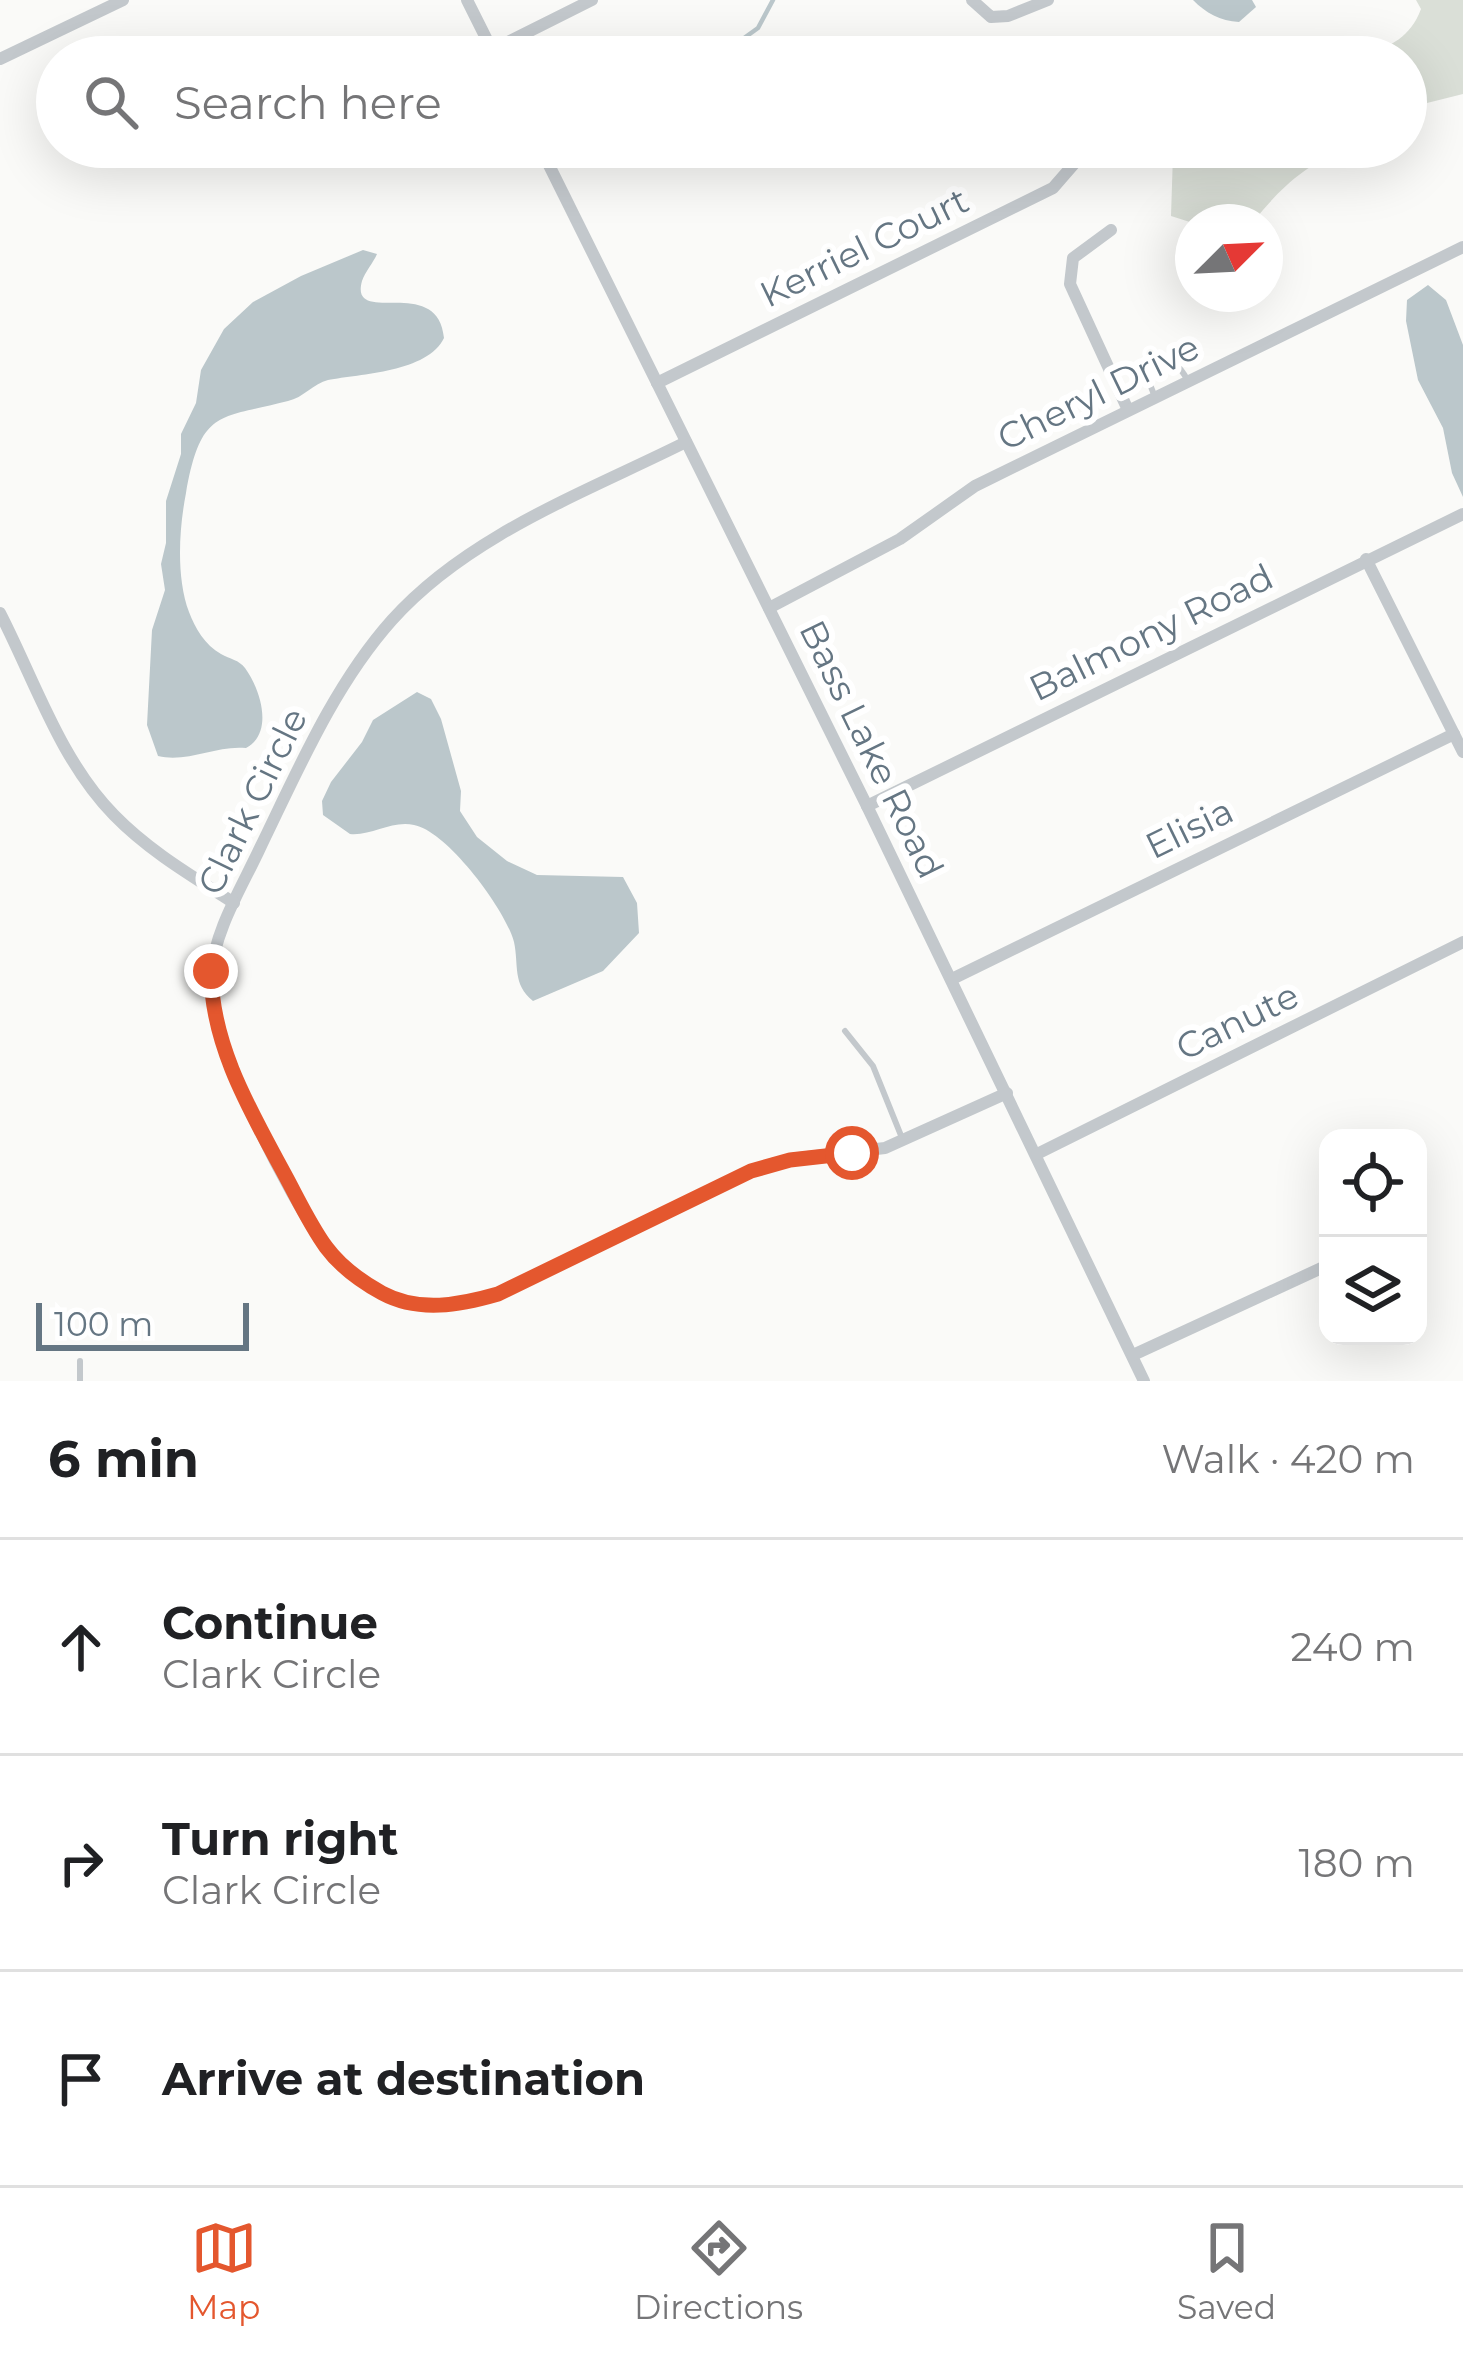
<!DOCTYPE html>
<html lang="en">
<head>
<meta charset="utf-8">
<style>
	body { margin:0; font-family:Montserrat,sans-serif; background:#f2f2f2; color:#202124 }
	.controls { position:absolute; right:36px; bottom:36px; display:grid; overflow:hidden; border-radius:24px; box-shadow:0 12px 48px #0002 }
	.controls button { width:108px; height:108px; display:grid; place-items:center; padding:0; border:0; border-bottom:3px solid #e0e0e0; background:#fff; color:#202124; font:60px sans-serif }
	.compass { position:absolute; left:1175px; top:204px; width:108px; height:108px; border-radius:50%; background:#fff; box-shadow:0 12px 48px #0002; rotate:66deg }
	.scale { position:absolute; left:36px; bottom:30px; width:213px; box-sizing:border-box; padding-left:12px; border:6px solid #657683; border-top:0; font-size:33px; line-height:42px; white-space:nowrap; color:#657683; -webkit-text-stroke:9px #fff; paint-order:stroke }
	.stop { position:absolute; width:36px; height:36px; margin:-27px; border:9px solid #e4572e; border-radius:50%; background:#fff }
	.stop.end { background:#e4572e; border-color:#fff; box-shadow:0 3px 12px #0008 }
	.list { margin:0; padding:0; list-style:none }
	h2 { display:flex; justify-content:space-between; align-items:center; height:156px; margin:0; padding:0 48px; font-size:51px }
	h2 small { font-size:39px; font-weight:400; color:#757577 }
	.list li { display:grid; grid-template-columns:78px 1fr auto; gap:36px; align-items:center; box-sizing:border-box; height:216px; padding:0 48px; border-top:3px solid #e0e0e0 }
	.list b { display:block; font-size:45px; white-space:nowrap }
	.list p { margin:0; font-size:39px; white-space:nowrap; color:#757577 }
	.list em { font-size:39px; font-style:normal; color:#757577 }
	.icon { flex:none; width:66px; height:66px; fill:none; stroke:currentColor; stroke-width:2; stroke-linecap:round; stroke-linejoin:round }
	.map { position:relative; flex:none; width:1463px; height:1381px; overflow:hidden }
	.search { position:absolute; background:#fff; box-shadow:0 12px 48px #0002; left:36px; right:36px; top:36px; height:132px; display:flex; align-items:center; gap:30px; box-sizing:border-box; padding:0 42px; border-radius:66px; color:#757577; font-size:45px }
	.sheet { height:804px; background:#fff }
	nav { display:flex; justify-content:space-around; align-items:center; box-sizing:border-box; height:168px; border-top:3px solid #e0e0e0; background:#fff; font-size:33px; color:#757577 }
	nav a { display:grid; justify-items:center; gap:6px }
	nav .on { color:#e4572e }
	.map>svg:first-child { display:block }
	.green { fill:#dadfd7 }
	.water { fill:#bbc7cb }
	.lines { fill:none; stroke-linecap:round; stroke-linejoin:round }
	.stream { stroke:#bbc7cb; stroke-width:4.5 }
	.lane { stroke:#c3c8cc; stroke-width:6 }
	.street { stroke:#c3c8cc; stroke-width:12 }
	.route { stroke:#e4572e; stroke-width:15 }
	.labels { text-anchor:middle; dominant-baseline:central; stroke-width:12; stroke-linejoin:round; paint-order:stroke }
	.street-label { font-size:36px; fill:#657683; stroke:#fff }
</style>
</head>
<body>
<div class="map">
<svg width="1463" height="1381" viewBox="0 0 1463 1381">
	<rect width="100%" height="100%" fill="#fafaf8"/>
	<g class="green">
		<path d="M1416,0H1463V94L1427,103L1406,115V57H1364C1391,45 1410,38 1421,9Z"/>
		<path d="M1179,147H1345C1302,169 1283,185 1253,222L1193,223L1171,216L1173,154Z"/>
	</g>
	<g class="water">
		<path d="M1193,0H1252L1256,7L1239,22C1220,21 1206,13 1193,0Z"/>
		<path d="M363,250L377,254C373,263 365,272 362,281C349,328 438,273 444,338C428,372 360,374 328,380C314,383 303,398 288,401C218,419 201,409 186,493C179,529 176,577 189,612C195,628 205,645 221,654C230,659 239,660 245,668C261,690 274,733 246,748C216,745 188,763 158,756L147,725L152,630L165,590L161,564L166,543V501L181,454V434L196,403L201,370L224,329L253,302L301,276Z"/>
		<polygon points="1428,285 1446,300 1463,345 1463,497 1452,473 1443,428 1418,380 1406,321 1407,300"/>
		<path d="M417,692L431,699L441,719L461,791L460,811L477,837L507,861L537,875L623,877L637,903L639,933L603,971L533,1001C512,984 519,965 514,942C506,910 447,831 414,825C392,820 372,836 350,834L323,815L322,801L331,782L362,742L373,720Z"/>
	</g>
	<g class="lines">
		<polyline class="stream" points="733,46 758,28 773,0"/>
		<g class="lane">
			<path d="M1155,397L1145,372L1150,357C1169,356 1179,364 1188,381"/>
			<polyline points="845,1031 873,1066 902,1138"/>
			<polyline points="80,1361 80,1381"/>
		</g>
		<g class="street">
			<polyline points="467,0 495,56"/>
			<polyline points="972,0 991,17 1008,16 1048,0"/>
			<polyline points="492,50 592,0"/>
			<polyline points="0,59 123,0"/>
			<polyline points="540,147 867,806 1144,1381"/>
			<polyline points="1111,230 1073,258 1070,284 1128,410"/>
			<polyline points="657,383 1053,188 1086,150"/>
			<path d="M686,442C586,492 468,535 392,620C334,685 298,770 260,848C242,887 214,931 211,975C205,1035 289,1198 327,1248C341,1266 363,1283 383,1294C419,1313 461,1306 498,1294L751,1171L790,1159L885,1148L1007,1093"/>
			<polyline points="1366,559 1463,752"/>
			<polyline points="769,608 900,539 975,486 1463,247"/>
			<path d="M0,613C35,681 60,760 114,815C149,851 192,876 234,903"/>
			<polyline points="867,806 1463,514"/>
			<polyline points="952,979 1454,734"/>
			<polyline points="1037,1154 1463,942"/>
			<polyline points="1133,1355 1328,1265"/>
		</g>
	</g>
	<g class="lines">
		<path class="route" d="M211,971C211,1045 251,1112 285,1175C298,1199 310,1225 326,1247C340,1266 362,1282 382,1293C419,1313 460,1305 498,1294L751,1171L790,1160L852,1153"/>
	</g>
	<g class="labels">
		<g class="street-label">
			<text transform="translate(864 247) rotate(-26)">Kerriel Court</text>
			<text transform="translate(1098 392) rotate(-26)">Cheryl Drive</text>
			<text transform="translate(1151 632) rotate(-26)">Balmony Road</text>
			<text transform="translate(872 749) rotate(64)">Bass Lake Road</text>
			<text transform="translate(252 801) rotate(-64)">Clark Circle</text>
			<text transform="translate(1189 828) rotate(-26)">Elisia</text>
			<text transform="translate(1237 1021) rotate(-26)">Canute</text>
		</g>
	</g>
</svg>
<div class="controls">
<button><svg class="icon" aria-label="locate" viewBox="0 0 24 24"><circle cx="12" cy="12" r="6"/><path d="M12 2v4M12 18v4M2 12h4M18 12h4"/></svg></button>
<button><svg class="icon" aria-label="layers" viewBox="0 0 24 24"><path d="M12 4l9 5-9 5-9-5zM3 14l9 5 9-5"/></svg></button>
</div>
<svg class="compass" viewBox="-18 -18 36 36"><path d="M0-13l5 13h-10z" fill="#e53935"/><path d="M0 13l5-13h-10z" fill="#757577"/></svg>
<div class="scale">100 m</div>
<div class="stop" style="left:852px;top:1153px"></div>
<div class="stop end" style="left:211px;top:971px"></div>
<div class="search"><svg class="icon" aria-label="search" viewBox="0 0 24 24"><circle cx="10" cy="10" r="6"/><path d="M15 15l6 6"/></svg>Search here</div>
</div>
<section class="sheet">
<h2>6 min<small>Walk · 420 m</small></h2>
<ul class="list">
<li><svg class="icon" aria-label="ahead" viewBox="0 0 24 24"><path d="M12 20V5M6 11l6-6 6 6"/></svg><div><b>Continue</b><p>Clark Circle</p></div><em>240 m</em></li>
<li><svg class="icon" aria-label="right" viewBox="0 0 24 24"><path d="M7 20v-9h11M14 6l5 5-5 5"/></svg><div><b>Turn right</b><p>Clark Circle</p></div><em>180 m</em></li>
<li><svg class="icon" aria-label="arrive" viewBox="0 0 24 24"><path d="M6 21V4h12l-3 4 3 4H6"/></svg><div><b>Arrive at destination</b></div></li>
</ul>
</section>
<nav>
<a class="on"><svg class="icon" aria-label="map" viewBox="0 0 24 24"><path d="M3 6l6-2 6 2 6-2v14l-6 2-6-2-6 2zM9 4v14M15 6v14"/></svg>Map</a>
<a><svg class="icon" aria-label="directions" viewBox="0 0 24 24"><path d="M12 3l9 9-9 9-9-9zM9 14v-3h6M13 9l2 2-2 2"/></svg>Directions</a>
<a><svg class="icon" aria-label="saved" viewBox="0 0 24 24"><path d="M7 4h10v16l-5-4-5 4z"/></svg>Saved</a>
</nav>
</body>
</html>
